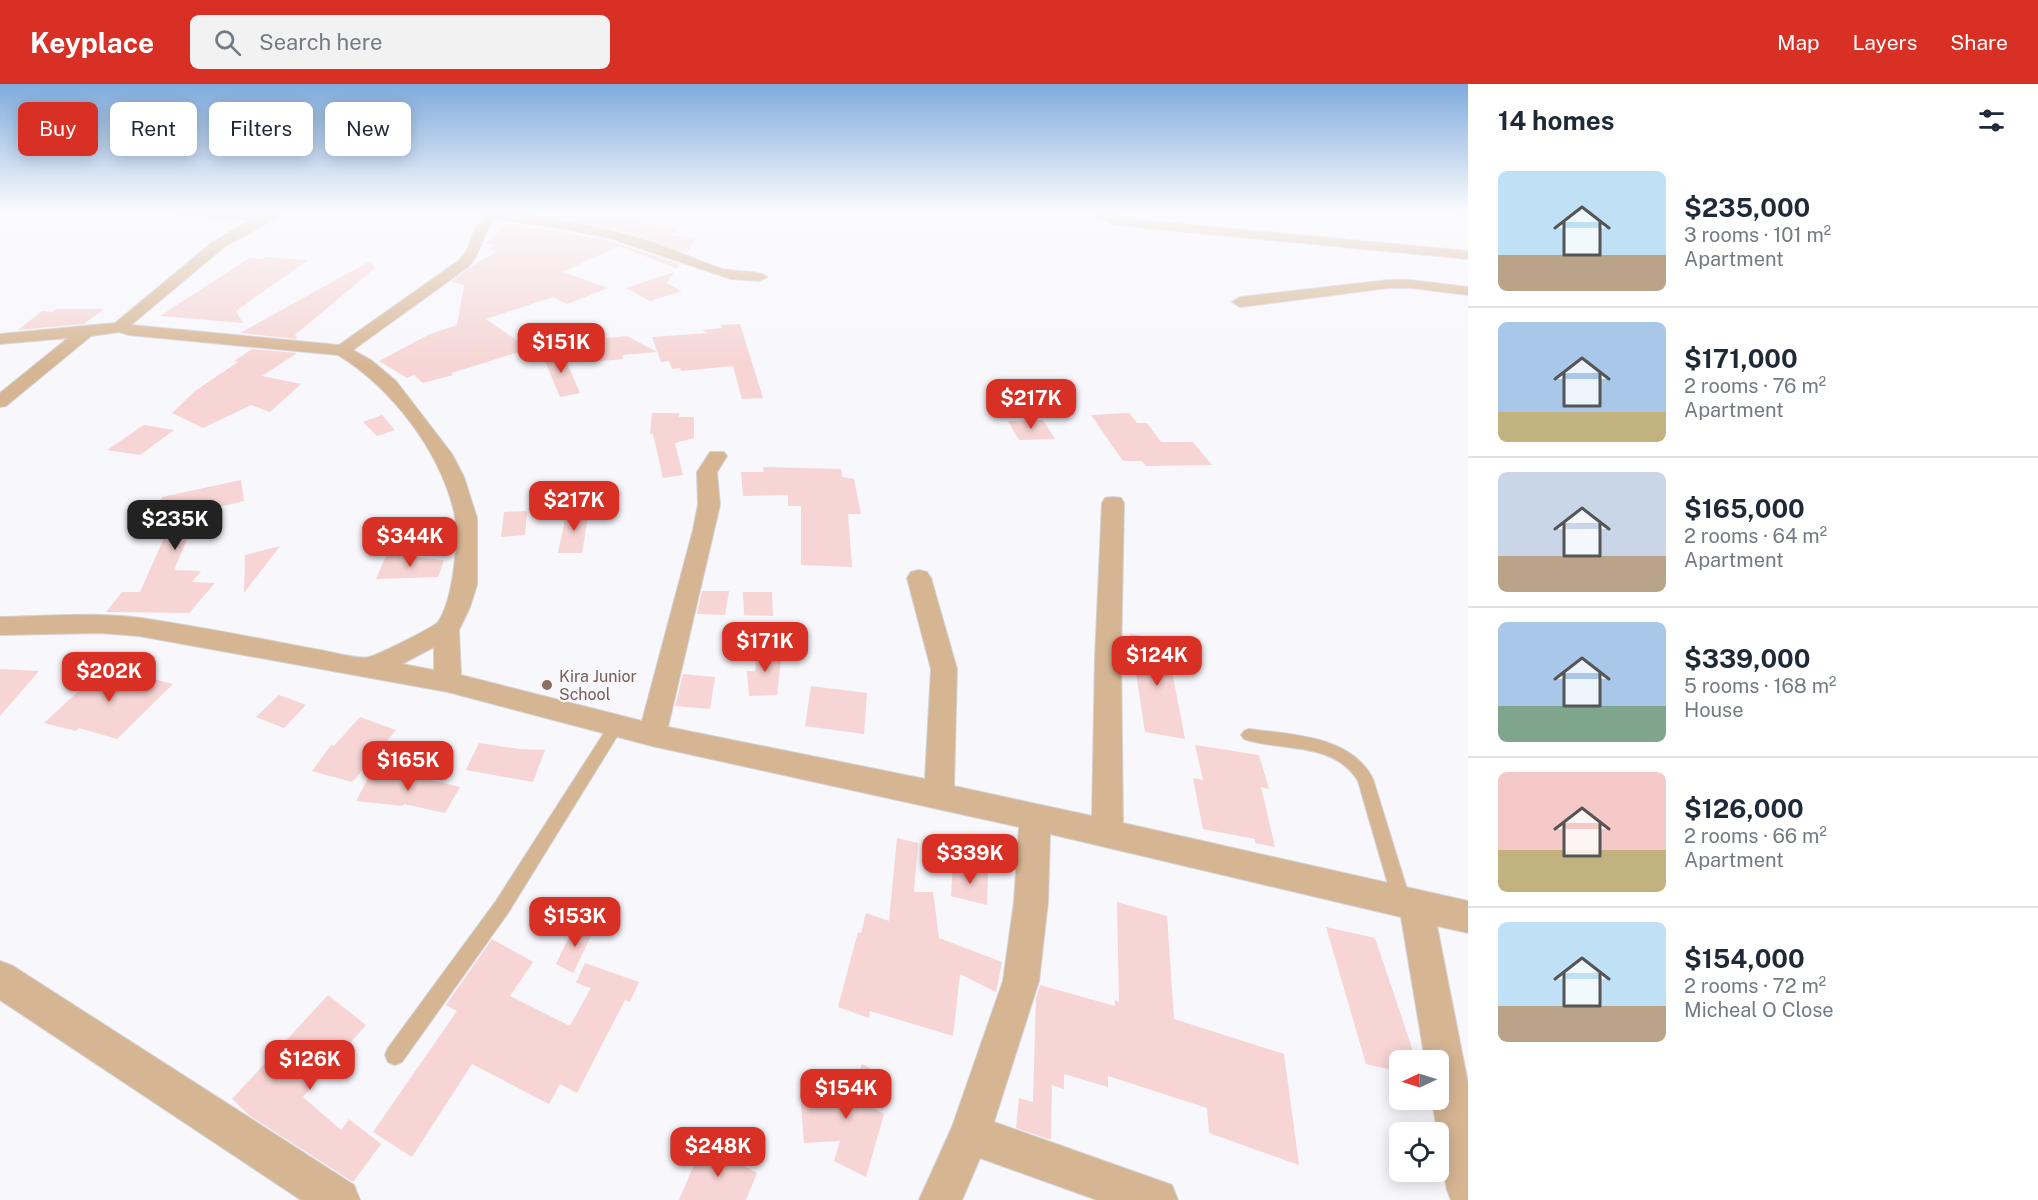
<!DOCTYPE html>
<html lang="en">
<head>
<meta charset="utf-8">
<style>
	body { margin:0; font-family:"Public Sans",sans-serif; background:#f2f2f3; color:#1f2937; height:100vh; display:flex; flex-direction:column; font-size:22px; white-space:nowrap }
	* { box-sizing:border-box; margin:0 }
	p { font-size:20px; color:#747a83 }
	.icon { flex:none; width:33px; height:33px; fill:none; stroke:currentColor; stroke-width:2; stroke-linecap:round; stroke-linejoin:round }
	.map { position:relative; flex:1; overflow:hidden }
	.drawer { display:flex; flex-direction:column; background:#fff; width:570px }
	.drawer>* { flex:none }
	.hud { position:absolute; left:18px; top:18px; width:570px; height:54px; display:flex; gap:12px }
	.needle { width:39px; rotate:266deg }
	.tools { position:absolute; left:1389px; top:966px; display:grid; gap:12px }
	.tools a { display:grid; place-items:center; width:60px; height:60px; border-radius:9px; background:#fff; box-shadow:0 3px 15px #0003; font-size:30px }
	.price { position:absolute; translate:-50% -51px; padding:0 14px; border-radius:12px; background:#d93025; color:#fff; font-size:20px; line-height:39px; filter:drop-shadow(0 2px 3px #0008) }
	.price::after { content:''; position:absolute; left:50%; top:36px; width:18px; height:14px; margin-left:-9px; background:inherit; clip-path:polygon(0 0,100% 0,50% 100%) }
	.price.current { background:#222; color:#fff }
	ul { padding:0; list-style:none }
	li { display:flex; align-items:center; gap:18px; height:150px; padding:0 30px }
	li+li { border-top:2px solid #e0e1e3 }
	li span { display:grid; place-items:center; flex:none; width:168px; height:120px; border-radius:9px; color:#555 }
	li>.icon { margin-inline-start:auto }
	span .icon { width:72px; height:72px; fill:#fffc; stroke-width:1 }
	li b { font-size:26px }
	h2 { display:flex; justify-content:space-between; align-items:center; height:72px; padding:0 30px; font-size:26px }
	.chip { padding:0 21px; border-radius:9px; background:#fff; box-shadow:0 3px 15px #0003; font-size:21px; line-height:54px }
	.chip.current { background:#d93025; color:#fff }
	header { display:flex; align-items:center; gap:36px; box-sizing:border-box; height:84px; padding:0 30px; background:#d93025; color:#fff }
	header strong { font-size:28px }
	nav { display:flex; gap:33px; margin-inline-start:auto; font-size:21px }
	.search { width:420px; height:54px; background:#f2f2f3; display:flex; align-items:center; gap:15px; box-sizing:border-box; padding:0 21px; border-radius:9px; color:#747a83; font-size:22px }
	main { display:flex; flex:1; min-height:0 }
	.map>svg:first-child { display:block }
	.building { fill:#f6d5d4 }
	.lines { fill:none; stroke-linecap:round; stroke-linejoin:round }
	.lane-casing { stroke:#d3d3d9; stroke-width:2 }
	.street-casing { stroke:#d3d3d9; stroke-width:2 }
	.lane { fill:#d6b593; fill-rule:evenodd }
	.street { fill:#d6b593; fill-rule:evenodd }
	.education-dot { fill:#8d6e63; stroke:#f7f7fc; stroke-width:2 }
	.labels { text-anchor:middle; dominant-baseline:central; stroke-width:4.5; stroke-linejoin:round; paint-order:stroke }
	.education-label { font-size:16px; fill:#785e54; stroke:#f7f7fc; text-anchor:start }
</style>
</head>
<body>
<header>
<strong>Keyplace</strong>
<div class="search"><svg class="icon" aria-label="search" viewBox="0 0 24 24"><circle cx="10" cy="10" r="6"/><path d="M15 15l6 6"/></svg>Search here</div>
<nav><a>Map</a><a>Layers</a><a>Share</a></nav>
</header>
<main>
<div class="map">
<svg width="1468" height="1116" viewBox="0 0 1468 1116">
	<rect width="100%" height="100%" fill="#f7f7fc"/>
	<g class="building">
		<polygon points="519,126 623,126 620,132 623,132 621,136 677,144 672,151 696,154 687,169 617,146 518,128"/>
		<polygon points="506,139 608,156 679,180 677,185 619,162 563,188 608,204 567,220 553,213 486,235 529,265 451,289 453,291 423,299 414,291 407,294 379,277 430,250 457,241 464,201 451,198 472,182 498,167 488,166 495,161 484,159 503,145 499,145"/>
		<polygon points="265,173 308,176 236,227 243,239 160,232 249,174 262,175"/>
		<polygon points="370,177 375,184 295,251 297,255 240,249"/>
		<polygon points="674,188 667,199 682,207 650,217 626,204"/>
		<polygon points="56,225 104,225 84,240 18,246 42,227 53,228"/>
		<polygon points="740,240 763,314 742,315 733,282 681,287 680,284 672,285 669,277 661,278 652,253 708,249 702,246 722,244 721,241"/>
		<polygon points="627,252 657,268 622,271 623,275 591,278 587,256"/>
		<polygon points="252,265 297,269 262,292 301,300 270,328 251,321 203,344 172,329 195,307 238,278 234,277"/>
		<polygon points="562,268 580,309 560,313 542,270"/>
		<polygon points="652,329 679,329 679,333 694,333 694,354 675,359 683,391 663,394 653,350 650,350"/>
		<polygon points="1129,329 1137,339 1147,339 1161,358 1193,358 1212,381 1146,382 1142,377 1123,377 1091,331"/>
		<polygon points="382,331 395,346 377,352 363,338"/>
		<polygon points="1043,336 1055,355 1019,356 1008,337"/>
		<polygon points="144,341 174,346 140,371 107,366"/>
		<polygon points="763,383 841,385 842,393 854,395 861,430 848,430 852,483 801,481 801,422 788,422 788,411 743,412 741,388 764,388"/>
		<polygon points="241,396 244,417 199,428 174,486 201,487 192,498 215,499 189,529 106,528 122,508 140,508 173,434 160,437 161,433 133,441 133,423 162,415 162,413"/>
		<polygon points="567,426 589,427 582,469 558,469"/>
		<polygon points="527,427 525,451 501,453 504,428"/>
		<polygon points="280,462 244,509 245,471"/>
		<polygon points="386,472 404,472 444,476 438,493 376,495"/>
		<polygon points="702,507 729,507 725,531 697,530"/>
		<polygon points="743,508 772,508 773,532 744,531"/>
		<polygon points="1130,550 1166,556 1185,655 1145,648"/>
		<polygon points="758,564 782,566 777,611 749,612 747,587 755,587"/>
		<polygon points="105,583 173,600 117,655 79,644 76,647 44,639"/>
		<polygon points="0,585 39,587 0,632"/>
		<polygon points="683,590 715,593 710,625 675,622"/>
		<polygon points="811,602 867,609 864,650 805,642"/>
		<polygon points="279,611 306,621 284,644 256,633"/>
		<polygon points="360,633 396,646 352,698 312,687 331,661 334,662"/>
		<polygon points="479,659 519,665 545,666 533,698 466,686"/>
		<polygon points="1195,661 1259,671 1269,705 1261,703 1275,763 1255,759 1255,755 1203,745 1193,694 1203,696"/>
		<polygon points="372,687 418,693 460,703 445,729 404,720 403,722 356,717"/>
		<polygon points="897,754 918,759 914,808 933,808 939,854 1002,878 996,908 960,890 953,952 870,927 869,934 838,923 858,848 861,849 866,829 889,837"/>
		<polygon points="953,781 988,788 987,821 951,812"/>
		<polygon points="1117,818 1167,832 1174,935 1284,970 1299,1081 1209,1049 1207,1024 1108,992 1108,1003 1064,990 1064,1005 1052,1001 1051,1056 1016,1044 1019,1014 1033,1018 1036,914 1040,901 1115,922 1115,916 1119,918"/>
		<polygon points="575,840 594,846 573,889 556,880"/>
		<polygon points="1326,843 1375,854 1416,976 1400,976 1400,988 1366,980"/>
		<polygon points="492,855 533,878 510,912 570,942 591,904 576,899 585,879 639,898 630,918 625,916 577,1009 560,1000 549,1020 472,980 412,1073 373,1048 457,927 446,921"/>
		<polygon points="328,911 366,941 303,1013 341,1046 349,1035 381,1060 353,1098 250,1032 232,1015"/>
		<polygon points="862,980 884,991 875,1025 884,1030 866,1093 834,1077 840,1057 804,1059 800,1007 853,1006"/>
		<polygon points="703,1060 757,1089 746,1116 679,1116"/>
	</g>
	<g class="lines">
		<g class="lane-casing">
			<g id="lane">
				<polygon points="616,636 621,638 623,642 621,646 508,829 402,978 395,981 388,978 385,971 388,964 496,817 611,638"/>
				<path d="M1249 645C1291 651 1351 651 1373 695L1411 818 1408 824 1402 826 1396 824 1393 818 1358 697C1334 657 1281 668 1244 655L1241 651 1244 647Z"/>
			</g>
		</g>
		<g class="street-casing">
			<g id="street">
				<path d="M176 126H222L262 130 269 126H284L271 137 224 163 131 241 339 261 458 177 466 168 475 145 490 126H503L502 128C553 134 605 143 654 159 678 167 700 178 723 185 734 188 761 186 767 193L760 197 731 195 609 154 553 143 495 135C482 149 482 169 468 183L353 266 371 276 396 297 452 370 464 393 477 434V501L470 523 459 546 461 591 642 637 693 446 698 421 697 388 710 368H724L727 372 717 388 720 421 668 643 925 695 931 585 907 494 911 488 919 486 927 488 931 494 957 585 954 702 1092 732 1095 574 1102 419 1105 414 1113 413 1121 414 1124 419 1121 574 1123 739 1468 817V849L1437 842 1468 999V1116H1451L1447 1106 1432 1016H1438V976H1425L1401 833 1050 750 1048 818 1039 897 994 1038 1172 1101 1178 1116H1097L980 1074 962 1116H919L952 1043 1003 897 1014 818 1019 743 652 662 448 608 139 552 100 549 0 551V533C47 532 95 528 141 534 201 543 261 555 320 566 332 568 360 576 369 573 378 571 434 543 438 538 453 517 459 457 455 432 442 369 392 304 338 271L129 251 119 248 91 252 6 322 0 323V309L68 254 0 260V250L115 239 214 157 251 136 182 130ZM434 563V586L402 580Z"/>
				<polygon points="1088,126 1104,126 1118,134 1468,167 1468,175 1115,141"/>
				<polygon points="1451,126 1468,126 1468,132 1453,129"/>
				<polygon points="1388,196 1411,196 1468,203 1468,211 1411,204 1388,204 1240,223 1232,218 1240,213"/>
				<polygon points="0,877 13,882 354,1101 360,1116 301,1116 0,916"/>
			</g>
		</g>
		<use href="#lane" class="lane"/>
		<use href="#street" class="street"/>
	</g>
	<linearGradient id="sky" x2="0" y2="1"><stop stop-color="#7fabdc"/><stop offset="0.45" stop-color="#fbfbfe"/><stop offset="1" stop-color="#fbfbfe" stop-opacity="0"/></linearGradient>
	<rect width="1468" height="282" fill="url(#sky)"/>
	<circle class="education-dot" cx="547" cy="601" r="6"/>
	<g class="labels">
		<g class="education-label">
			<text x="559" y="592">Kira Junior<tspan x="559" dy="18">School</tspan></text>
		</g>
	</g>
</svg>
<div class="tools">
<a><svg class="needle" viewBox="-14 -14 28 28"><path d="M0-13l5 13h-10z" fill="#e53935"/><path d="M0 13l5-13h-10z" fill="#747a83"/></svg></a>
<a><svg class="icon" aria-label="locate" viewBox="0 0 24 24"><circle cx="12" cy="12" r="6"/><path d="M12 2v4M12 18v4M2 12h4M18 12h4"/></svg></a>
</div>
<b class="price" style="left:561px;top:290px">$151K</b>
<b class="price" style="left:1031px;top:346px">$217K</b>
<b class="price" style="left:574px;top:448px">$217K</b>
<b class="price current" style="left:175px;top:467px">$235K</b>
<b class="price" style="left:410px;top:484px">$344K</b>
<b class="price" style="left:765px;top:589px">$171K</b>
<b class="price" style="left:1157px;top:603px">$124K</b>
<b class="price" style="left:109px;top:619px">$202K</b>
<b class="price" style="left:408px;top:708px">$165K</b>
<b class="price" style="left:970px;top:801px">$339K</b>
<b class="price" style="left:575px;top:864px">$153K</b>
<b class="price" style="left:310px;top:1007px">$126K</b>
<b class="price" style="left:846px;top:1036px">$154K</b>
<b class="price" style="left:718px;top:1094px">$248K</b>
<div class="hud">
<a class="chip current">Buy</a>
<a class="chip">Rent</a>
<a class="chip">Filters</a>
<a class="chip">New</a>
</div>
</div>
<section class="drawer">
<h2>14 homes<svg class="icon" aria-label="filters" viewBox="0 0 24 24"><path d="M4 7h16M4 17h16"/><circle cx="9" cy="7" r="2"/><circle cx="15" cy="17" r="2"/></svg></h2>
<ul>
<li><span style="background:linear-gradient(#bfe0f5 70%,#b9a48a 0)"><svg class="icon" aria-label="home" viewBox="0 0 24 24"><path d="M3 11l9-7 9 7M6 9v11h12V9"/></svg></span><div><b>$235,000</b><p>3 rooms · 101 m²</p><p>Apartment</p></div></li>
<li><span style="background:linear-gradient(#a9c7e8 75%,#c2b280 0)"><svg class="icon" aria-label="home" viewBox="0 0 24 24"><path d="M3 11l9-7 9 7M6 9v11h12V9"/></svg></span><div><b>$171,000</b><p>2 rooms · 76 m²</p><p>Apartment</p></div></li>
<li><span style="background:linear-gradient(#c9d6e8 70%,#b9a48a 0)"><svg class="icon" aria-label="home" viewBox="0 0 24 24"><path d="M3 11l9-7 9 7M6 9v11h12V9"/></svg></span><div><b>$165,000</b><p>2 rooms · 64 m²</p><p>Apartment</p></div></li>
<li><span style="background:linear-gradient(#a9c7e8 70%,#7fa58c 0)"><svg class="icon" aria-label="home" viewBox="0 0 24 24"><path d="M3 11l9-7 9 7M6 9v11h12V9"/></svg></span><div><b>$339,000</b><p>5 rooms · 168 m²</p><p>House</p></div></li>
<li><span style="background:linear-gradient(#f6c9c9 65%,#c2b280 0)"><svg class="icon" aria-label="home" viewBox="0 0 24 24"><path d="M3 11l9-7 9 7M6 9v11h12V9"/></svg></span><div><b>$126,000</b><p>2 rooms · 66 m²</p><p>Apartment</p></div></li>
<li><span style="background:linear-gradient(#bfe0f5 70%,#b9a48a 0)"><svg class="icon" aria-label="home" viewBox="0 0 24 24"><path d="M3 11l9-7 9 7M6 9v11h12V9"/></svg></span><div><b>$154,000</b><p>2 rooms · 72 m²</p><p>Micheal O Close</p></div></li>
</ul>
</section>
</main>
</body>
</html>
